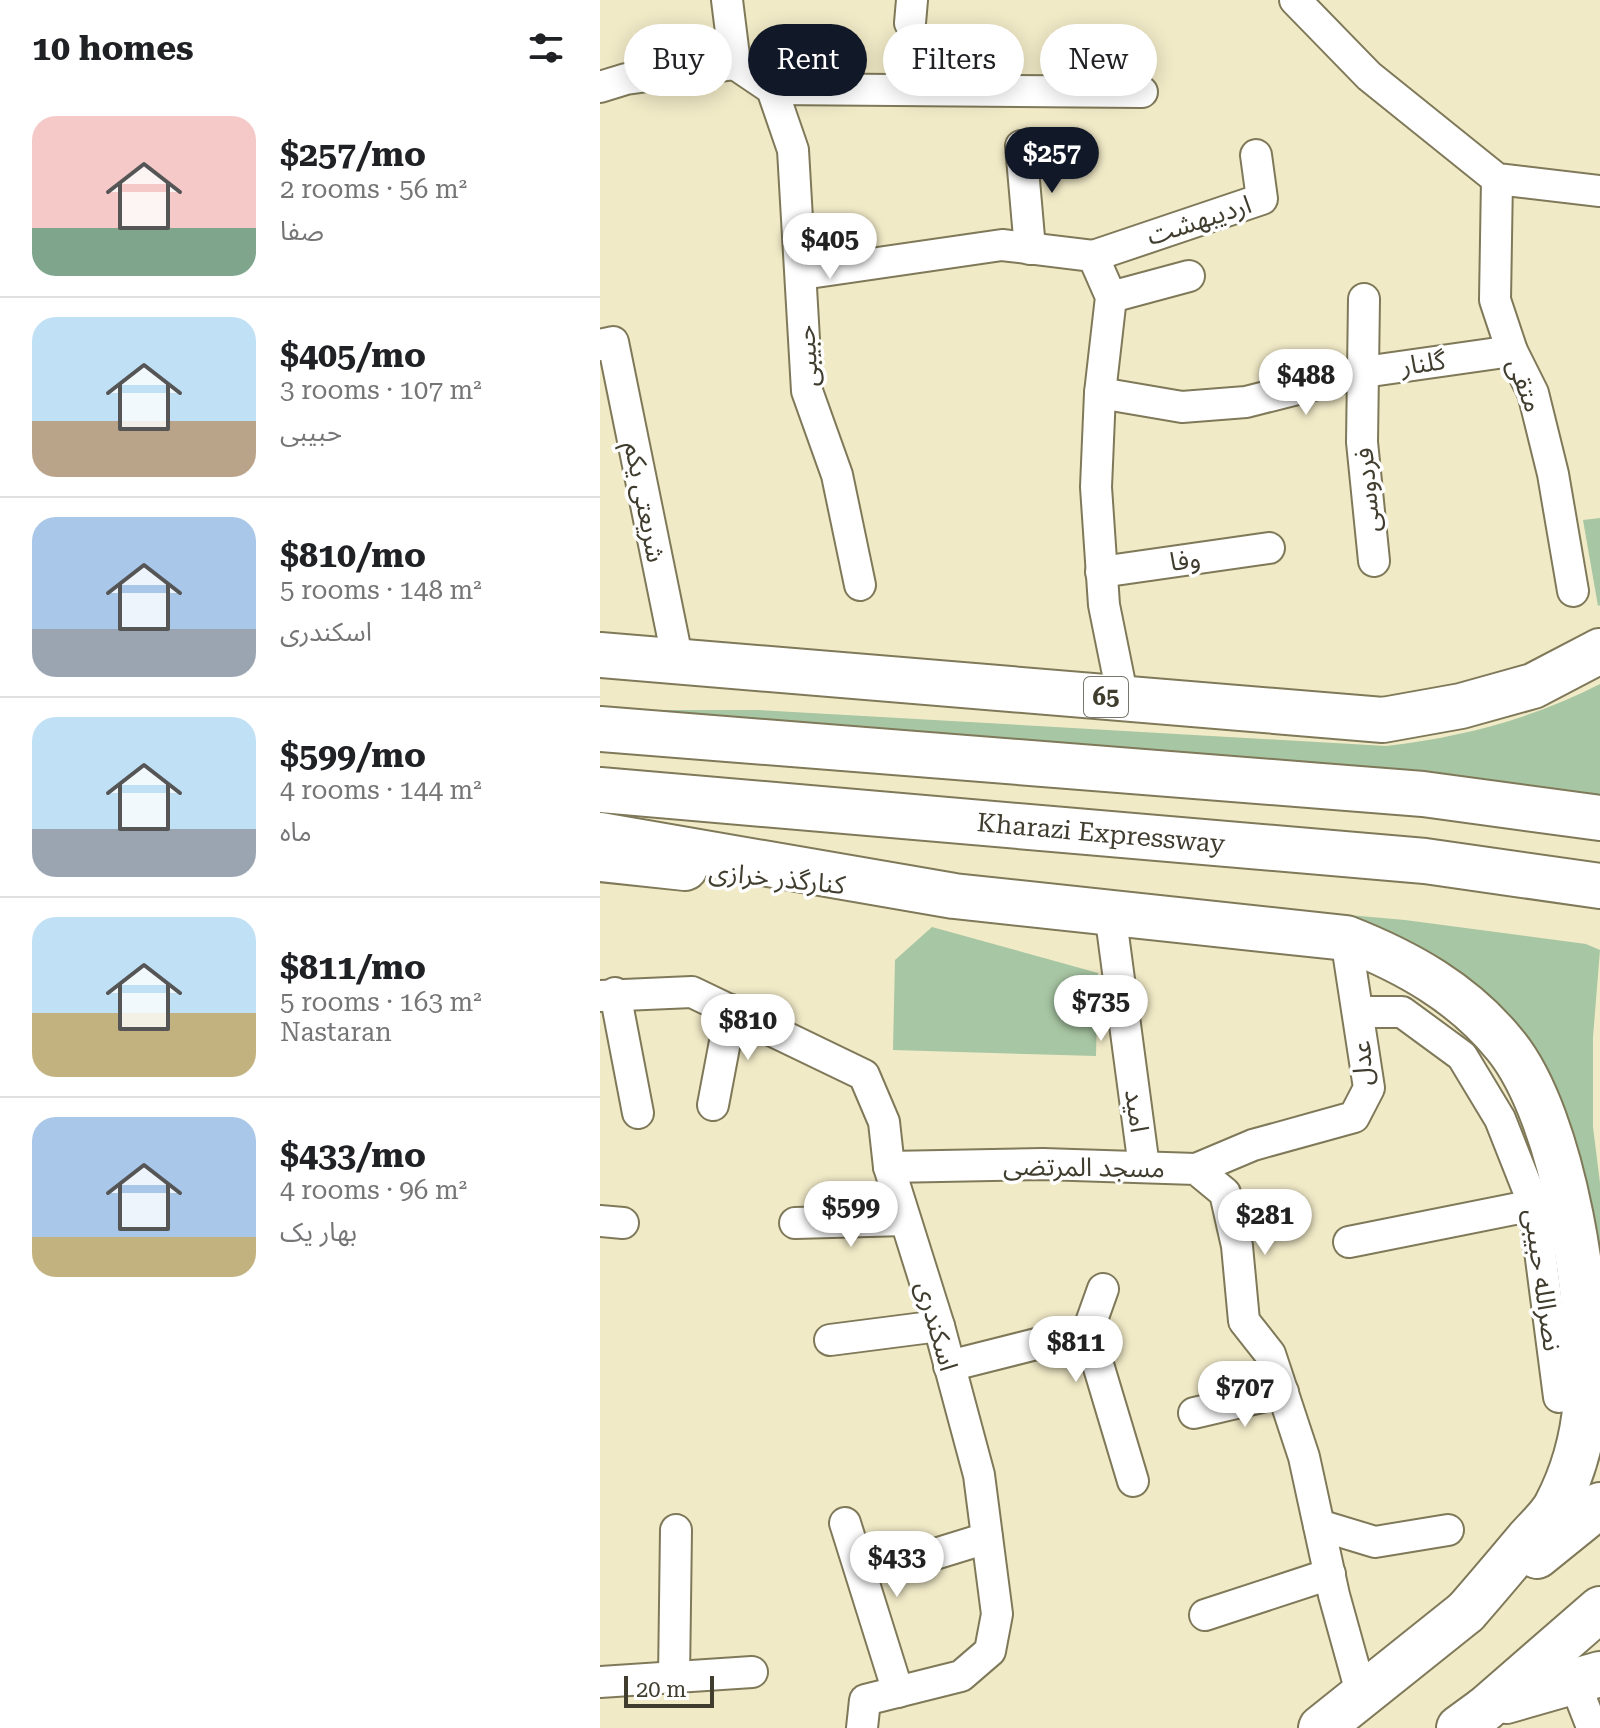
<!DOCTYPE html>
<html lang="en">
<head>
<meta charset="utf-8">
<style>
	body { margin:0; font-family:"Roboto Serif","Noto Sans Arabic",serif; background:#f2f2f2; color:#202124; height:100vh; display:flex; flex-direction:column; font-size:30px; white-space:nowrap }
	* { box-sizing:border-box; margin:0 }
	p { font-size:26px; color:#757577 }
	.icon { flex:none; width:44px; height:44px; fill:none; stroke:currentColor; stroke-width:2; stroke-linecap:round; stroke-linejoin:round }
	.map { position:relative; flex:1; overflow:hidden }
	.details { display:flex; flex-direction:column; background:#fff; width:600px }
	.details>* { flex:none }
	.top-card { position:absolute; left:24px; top:24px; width:760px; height:72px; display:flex; gap:16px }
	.scale { position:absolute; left:24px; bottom:20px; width:90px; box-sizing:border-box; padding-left:8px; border:4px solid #403d2f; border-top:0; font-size:22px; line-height:28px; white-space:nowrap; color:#403d2f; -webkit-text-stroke:6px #fff; paint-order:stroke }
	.price { position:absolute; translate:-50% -68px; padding:0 18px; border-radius:28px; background:#fff; color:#222; font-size:26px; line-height:52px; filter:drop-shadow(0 2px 4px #0008) }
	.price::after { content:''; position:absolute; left:50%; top:48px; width:24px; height:18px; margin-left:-12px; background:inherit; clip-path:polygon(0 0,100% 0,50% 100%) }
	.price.selected { background:#111827; color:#fff }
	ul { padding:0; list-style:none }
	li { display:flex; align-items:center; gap:24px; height:200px; padding:0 32px }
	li+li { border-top:2px solid #e0e0e0 }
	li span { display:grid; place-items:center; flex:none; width:224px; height:160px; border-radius:24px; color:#555 }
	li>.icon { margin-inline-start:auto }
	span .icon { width:96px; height:96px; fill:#fffc; stroke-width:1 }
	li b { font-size:34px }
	h2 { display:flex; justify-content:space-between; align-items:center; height:96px; padding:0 32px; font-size:34px }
	.tag { padding:0 28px; border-radius:36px; background:#fff; box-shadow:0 4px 20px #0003; font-size:28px; line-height:72px }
	.tag.selected { background:#111827; color:#fff }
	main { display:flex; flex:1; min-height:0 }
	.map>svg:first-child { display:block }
	.green { fill:#a7c6a3 }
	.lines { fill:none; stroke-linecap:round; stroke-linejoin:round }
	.minor-casing { stroke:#7f7959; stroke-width:34 }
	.primary-casing { stroke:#7f7959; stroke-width:48 }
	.trunk-casing { stroke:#7f7959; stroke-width:48 }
	.minor { stroke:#fff; stroke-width:30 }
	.primary { stroke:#fff; stroke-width:44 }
	.trunk { stroke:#fff; stroke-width:44 }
	.labels { text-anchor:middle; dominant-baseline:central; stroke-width:7; stroke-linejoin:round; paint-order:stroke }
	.shield { fill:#fff; stroke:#79776d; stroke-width:2 }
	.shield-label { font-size:24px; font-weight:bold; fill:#403d2f }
	.street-label { font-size:26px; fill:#403d2f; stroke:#fff }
</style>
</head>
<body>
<main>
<section class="details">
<h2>10 homes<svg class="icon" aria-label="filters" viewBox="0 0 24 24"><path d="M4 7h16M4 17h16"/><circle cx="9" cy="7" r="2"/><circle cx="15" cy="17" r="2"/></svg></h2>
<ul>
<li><span style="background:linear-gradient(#f6c9c9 70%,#7fa58c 0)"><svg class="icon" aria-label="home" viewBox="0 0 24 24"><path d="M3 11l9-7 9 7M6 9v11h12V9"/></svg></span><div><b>$257/mo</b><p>2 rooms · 56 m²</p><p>صفا</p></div></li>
<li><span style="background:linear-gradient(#bfe0f5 65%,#b9a48a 0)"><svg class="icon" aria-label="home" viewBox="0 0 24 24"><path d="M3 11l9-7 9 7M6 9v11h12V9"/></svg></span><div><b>$405/mo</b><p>3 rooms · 107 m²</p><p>حبیبی</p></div></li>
<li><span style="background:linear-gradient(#a9c7e8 70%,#9aa5b1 0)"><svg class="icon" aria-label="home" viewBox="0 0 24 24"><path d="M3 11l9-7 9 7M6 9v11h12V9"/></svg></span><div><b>$810/mo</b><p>5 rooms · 148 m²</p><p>اسکندری</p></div></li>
<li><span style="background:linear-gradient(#bfe0f5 70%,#9aa5b1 0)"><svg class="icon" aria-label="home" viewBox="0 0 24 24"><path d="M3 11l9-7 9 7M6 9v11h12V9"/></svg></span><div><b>$599/mo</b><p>4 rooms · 144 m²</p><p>ماه</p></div></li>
<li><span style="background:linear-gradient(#bfe0f5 60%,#c2b280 0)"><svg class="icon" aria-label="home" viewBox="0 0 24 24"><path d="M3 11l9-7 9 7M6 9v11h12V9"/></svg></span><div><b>$811/mo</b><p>5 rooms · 163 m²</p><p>Nastaran</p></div></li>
<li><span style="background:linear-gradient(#a9c7e8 75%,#c2b280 0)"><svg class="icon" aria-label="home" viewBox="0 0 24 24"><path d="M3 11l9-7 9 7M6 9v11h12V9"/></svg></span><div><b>$433/mo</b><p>4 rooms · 96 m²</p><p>بهار یک</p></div></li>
</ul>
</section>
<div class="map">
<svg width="1000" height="1728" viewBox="0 0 1000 1728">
	<rect width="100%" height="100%" fill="#f1eac7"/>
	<g class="green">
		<polygon points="1000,518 1000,605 998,606 983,520"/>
		<path d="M1000 684V802L0 710H159L786 746C862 737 932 719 1000 684Z"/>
		<polygon points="559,898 805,920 986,944 1000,950 993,1037 993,1127 1000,1183 1000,1305 888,1004"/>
		<polygon points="332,927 498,973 496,1056 293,1050 295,960"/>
	</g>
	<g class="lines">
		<g class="minor-casing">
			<g id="minor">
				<polyline points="127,0 135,64 172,89 193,150 207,391 237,475 260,585"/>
				<polyline points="695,0 769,76 897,179 1000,191"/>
				<polyline points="310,23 312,0"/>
				<polyline points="0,87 26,79 135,64"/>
				<polyline points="172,89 542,92"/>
				<polyline points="421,146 430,249"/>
				<polyline points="897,179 895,300 912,351 933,393 953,474 973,591"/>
				<polyline points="493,256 662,199 656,155"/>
				<polyline points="202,274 402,245 493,256 511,297 500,393 496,487 504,605 523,699"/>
				<polyline points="511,297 589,276"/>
				<polyline points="764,299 762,442 774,561"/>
				<polyline points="0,345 13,342 78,662"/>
				<polyline points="500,393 582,407 646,402 764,372 912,351"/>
				<polyline points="501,572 669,548"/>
				<polyline points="510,912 544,1167"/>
				<polyline points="15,993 38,1113"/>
				<polyline points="0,996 92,992 264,1075 284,1122 289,1167 339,1326 379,1475 397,1614 390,1651 361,1676 265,1700 262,1728"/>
				<polyline points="759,1012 802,1012 862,1056 900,1119 934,1205 959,1397"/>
				<polyline points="113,1105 131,1010"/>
				<polyline points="289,1167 443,1164 596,1169 625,1193 637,1246 644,1321 670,1354 704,1457 734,1595 762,1696"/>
				<polyline points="596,1169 653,1145 754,1117 769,1088 746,938"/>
				<polyline points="0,1221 23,1223"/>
				<polyline points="195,1223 305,1220"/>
				<polyline points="749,1242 934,1205"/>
				<polyline points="503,1289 488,1331 533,1481"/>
				<polyline points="230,1340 339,1326"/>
				<polyline points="349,1366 488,1331"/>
				<polyline points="594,1413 683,1392"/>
				<polyline points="245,1523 298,1692"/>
				<polyline points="719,1525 775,1542 848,1530"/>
				<polyline points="322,1558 387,1538"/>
				<polyline points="605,1615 730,1574"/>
				<polyline points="74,1678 76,1530"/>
				<polyline points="974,1681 992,1727 1000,1728"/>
				<polyline points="0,1682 152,1672"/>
			</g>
		</g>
		<g class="primary-casing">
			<g id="primary">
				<polyline points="0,859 85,868"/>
				<polyline points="721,1728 866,1612"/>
				<polyline points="859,1728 885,1709"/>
			</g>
		</g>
		<g class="trunk-casing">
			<g id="trunk">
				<polyline points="0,655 783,720 861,706 933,686 1000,651"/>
				<polyline points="0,729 823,794 1000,818"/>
				<polyline points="0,790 825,861 1000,886"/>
				<path d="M0 835 354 896 746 938C807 962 863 993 905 1045 965 1118 993 1308 986 1401 983 1436 973 1474 956 1506 950 1517 938 1528 929 1538 908 1563 887 1588 866 1612"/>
				<polyline points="937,1556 1000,1505"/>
				<polyline points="906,1701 1000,1674"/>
				<polyline points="885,1709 1000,1609"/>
			</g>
		</g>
		<use href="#minor" class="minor"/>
		<use href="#primary" class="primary"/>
		<use href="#trunk" class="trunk"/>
	</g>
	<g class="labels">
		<rect class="shield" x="484" y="677" width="44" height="40" rx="6"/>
		<g class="shield-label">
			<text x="506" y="697">65</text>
		</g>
		<g class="street-label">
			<text transform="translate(599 220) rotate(-18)">اردیبهشت</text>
			<text transform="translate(207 356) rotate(-94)">حبیبی</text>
			<text transform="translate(823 363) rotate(-8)">گلنار</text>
			<text transform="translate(925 385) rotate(69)">متقی</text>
			<text transform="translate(767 490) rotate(-95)">فردوسی</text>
			<text transform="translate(45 502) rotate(79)">شریعتی یکم</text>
			<text transform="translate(585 560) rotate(-8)">وفا</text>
			<text transform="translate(501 833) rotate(5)">Kharazi Expressway</text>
			<text transform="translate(177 878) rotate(6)">کنارگذر خرازی</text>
			<text transform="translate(762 1063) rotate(-92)">عدل</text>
			<text transform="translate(537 1111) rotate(82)">امید</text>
			<text transform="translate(484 1167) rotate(1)">مسجد المرتضی</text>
			<text transform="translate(943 1280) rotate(82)">نصرالله حبیبی</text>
			<text transform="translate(337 1326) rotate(74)">اسکندری</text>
		</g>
	</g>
</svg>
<div class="scale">20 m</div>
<b class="price selected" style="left:452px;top:195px">$257</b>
<b class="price" style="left:230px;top:281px">$405</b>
<b class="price" style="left:706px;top:417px">$488</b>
<b class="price" style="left:501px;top:1043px">$735</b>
<b class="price" style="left:148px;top:1062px">$810</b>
<b class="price" style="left:251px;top:1249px">$599</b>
<b class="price" style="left:665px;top:1257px">$281</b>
<b class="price" style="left:476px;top:1384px">$811</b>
<b class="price" style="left:645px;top:1429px">$707</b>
<b class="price" style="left:297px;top:1599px">$433</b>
<div class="top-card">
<a class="tag">Buy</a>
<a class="tag selected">Rent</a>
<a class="tag">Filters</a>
<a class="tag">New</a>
</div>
</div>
</main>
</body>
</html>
